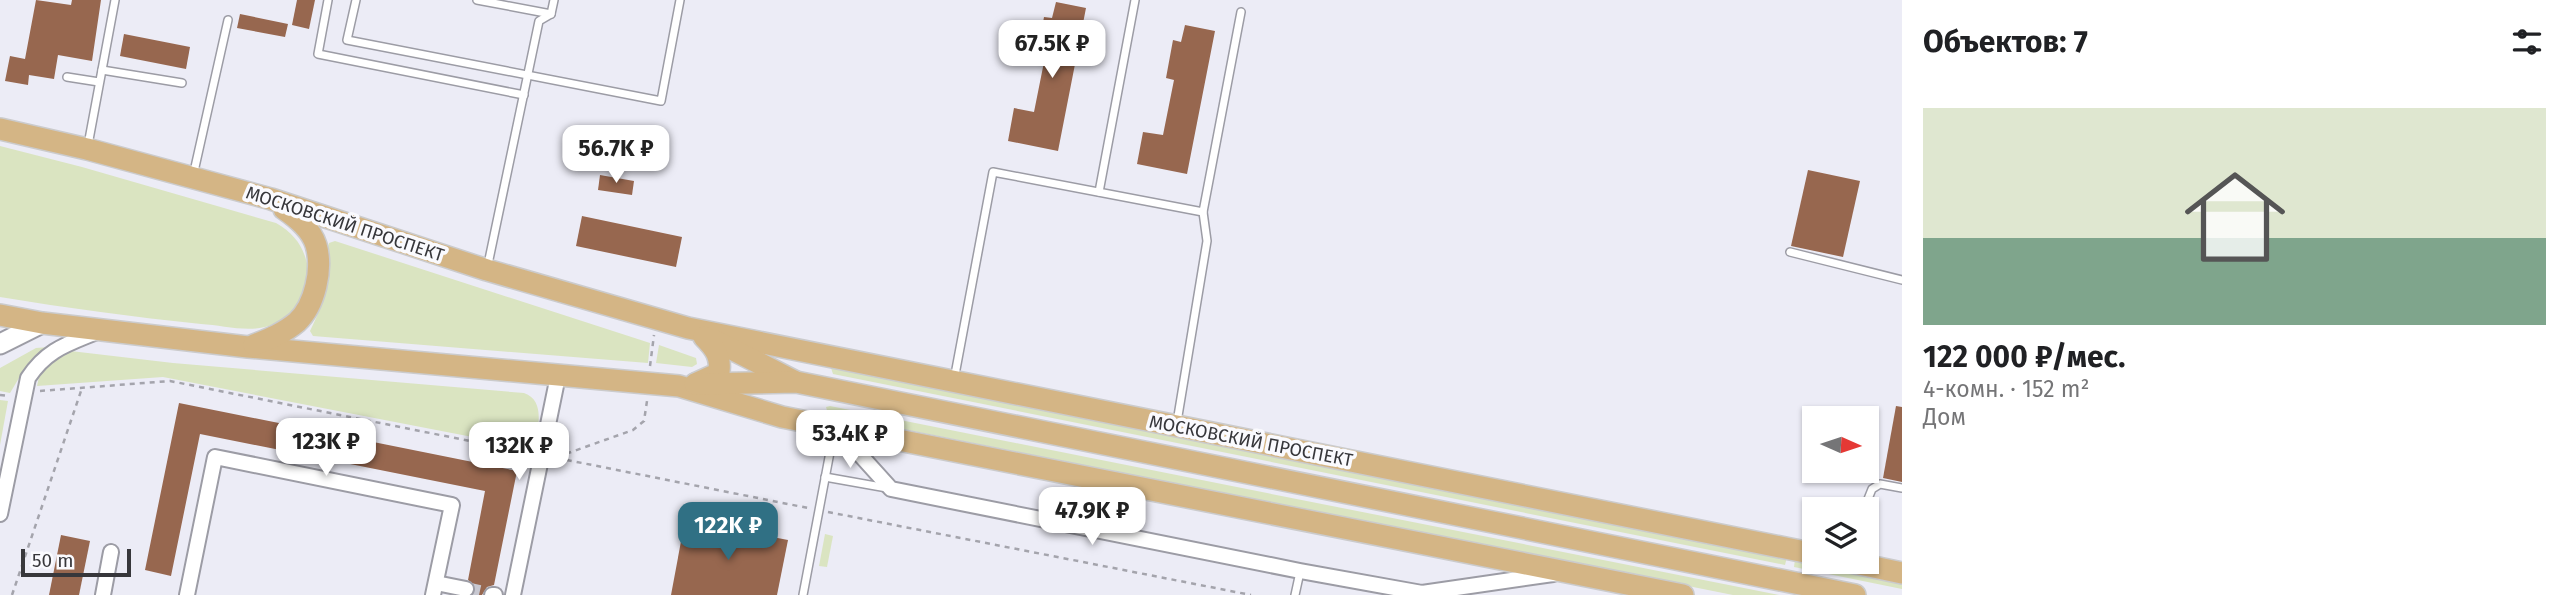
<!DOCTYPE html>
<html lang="ru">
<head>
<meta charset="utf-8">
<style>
	body { margin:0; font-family:"Fira Sans",sans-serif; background:#f6f6f6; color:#202124; height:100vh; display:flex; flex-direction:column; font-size:26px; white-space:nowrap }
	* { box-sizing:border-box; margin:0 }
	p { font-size:23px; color:#757577 }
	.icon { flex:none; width:38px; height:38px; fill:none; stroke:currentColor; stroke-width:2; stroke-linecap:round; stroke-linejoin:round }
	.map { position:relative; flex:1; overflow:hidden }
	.sheet { display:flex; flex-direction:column; background:#fff; width:665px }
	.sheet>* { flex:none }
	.needle { width:46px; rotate:93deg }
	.buttons { position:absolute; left:1802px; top:406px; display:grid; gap:14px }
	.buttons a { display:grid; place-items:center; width:77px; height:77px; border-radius:0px; background:#fff; box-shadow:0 2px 5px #0004; font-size:35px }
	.scale { position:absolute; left:21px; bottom:18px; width:110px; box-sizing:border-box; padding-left:7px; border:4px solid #37373b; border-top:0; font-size:19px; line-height:24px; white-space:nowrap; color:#37373b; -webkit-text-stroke:5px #fafafe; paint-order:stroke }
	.price { position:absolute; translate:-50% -60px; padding:0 16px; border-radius:14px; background:#fff; color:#222; font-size:23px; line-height:46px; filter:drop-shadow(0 2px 4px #0008) }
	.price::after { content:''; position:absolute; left:50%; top:42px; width:21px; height:16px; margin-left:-10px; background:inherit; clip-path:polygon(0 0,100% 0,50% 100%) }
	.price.active { background:#307084; color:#fff }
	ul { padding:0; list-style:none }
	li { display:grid; align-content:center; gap:14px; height:371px; padding:0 21px }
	li span { display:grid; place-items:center; height:217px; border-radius:0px; color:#555 }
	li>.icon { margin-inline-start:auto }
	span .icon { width:126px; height:126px; fill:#fffc; stroke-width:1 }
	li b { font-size:30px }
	h2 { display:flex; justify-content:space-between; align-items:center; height:84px; padding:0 21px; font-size:30px }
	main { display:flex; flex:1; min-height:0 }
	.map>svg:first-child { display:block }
	.green { fill:#dae4c1 }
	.building { fill:#97674f }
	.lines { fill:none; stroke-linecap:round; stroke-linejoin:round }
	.minor-tunnel { stroke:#c8c8d1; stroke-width:14; stroke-dasharray:14 7; stroke-linecap:butt }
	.service-casing { stroke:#9c9ca5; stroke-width:10 }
	.minor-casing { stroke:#9c9ca5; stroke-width:18 }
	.secondary-casing { stroke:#9c9ca5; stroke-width:23 }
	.primary-casing { stroke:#cbcbcc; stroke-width:24 }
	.path { stroke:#a4a4ac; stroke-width:2.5; stroke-dasharray:5 5; stroke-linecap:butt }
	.service { stroke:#fff; stroke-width:7 }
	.minor { stroke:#fff; stroke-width:14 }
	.secondary { stroke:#fff; stroke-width:19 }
	.primary { stroke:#d4b585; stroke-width:21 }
	.labels { text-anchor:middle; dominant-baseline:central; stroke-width:7; stroke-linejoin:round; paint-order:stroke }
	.street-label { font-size:18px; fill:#37373b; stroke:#fafafe }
</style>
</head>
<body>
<main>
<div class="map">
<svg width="1902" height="595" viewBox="0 0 1902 595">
	<rect width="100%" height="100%" fill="#ececf6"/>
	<g class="green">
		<path d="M0 146 82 167 276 223C295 234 304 247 308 268 313 295 290 321 265 327 245 332 221 325 201 324 134 317 67 308 0 297Z"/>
		<path d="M335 241 650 343 648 363 313 336 310 331C324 302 334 279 328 246L329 243Z"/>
		<polygon points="659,345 696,358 697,364 692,367 656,363"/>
		<polygon points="49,347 25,368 10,393 0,391 0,368 36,348"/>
		<path d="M62 350 173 363 524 393C547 401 537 431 534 449L163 377 37 386 40 372Z"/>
		<polygon points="835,367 1787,557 1785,565 833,374 831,368"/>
		<polygon points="0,400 8,401 0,445"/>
		<polygon points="830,406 1779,595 1733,595 828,414 826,407"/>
		<polygon points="825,534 833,536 827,567 819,566"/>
		<polygon points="1795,559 1902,580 1902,589 1794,567"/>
	</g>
	<g class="building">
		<polygon points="36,0 71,5 72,0 101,0 92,61 58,55 54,79 29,75 28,85 5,81 10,56 25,59"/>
		<polygon points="297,0 315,0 309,29 292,25"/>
		<polygon points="1056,2 1086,8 1058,151 1008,141 1014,108 1034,112 1045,57 1037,55 1044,17 1052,18"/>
		<polygon points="240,14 288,24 285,37 237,28"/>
		<polygon points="1185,25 1215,31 1187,174 1137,164 1143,132 1163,135 1174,80 1166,78 1173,40 1181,42"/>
		<polygon points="124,34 190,47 186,69 120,56"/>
		<polygon points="1808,170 1860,181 1843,257 1791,246"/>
		<polygon points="600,175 634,181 632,195 598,190"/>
		<polygon points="582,216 682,237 676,267 576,246"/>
		<polygon points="179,403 517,471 494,585 487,587 482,595 473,595 475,585 468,580 485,491 200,434 171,576 145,570"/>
		<polygon points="1896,406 1902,407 1902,482 1883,478"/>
		<polygon points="685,520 788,540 777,595 671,595"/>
		<polygon points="61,535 90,541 79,595 49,595"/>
	</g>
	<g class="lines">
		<polyline class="minor-tunnel" points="466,589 492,595"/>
		<g class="service-casing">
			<g id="service">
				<polyline points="328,0 318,54 524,95"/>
				<polyline points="356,0 347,40 661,101 680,0"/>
				<polyline points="477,0 551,14"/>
				<polyline points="102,70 182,83"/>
				<polyline points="67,77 99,82"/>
				<polyline points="88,145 115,0"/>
				<polyline points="193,176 228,20"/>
				<polyline points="1099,192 1135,0"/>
				<polyline points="1790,252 1902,280"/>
				<polyline points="487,269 539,21 551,14 554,0"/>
				<polyline points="954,380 993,172 1203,212 1241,12"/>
				<polyline points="1177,422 1207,241 1203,212"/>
				<polyline points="825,477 887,488"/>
				<polyline points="1864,509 1872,489 1880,484 1902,488"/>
				<polyline points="803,595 834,431"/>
				<polyline points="1295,595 1300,572"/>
			</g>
		</g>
		<g class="minor-casing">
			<g id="minor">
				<polyline points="835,427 891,489 1300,571 1422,593 1553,574"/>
				<path d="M0 514 28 378C47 349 68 344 99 331"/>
				<polyline points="436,583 466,589"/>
				<polyline points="103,595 111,552"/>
				<polyline points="187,595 215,457 452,505 433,595"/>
				<polyline points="492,595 495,595"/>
				<polyline points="513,595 558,376"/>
			</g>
		</g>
		<g class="secondary-casing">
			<polyline id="secondary" points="0,344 42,323"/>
		</g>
		<g class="primary-casing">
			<g id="primary">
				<polyline points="0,129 87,149 271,199 487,270 688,328 1815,554"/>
				<polyline points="0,315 42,323 248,347 679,386 782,417 1683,595"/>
				<polyline points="714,340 794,381"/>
				<path d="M254 345C269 339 284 333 297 322 315 305 323 269 316 245 311 229 297 218 284 209"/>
				<path d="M697 383 719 373C721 357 716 349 704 337"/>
				<polyline points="695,384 796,382 1855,595"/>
				<polyline points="1850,562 1902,573"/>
			</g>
		</g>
		<g class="path">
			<polyline points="650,366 654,335"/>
			<polyline points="40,391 170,381 530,453"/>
			<polyline points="0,395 9,396"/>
			<polyline points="557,457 633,430 644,421 647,401"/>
			<polyline points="557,458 808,508"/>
			<polyline points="828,512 1251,595"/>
			<polyline points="12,595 82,388"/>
		</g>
		<use href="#service" class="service"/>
		<use href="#minor" class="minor"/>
		<use href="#secondary" class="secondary"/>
		<use href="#primary" class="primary"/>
	</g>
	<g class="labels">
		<g class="street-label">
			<text transform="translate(345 224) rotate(18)">МОСКОВСКИЙ ПРОСПЕКТ</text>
			<text transform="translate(1251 441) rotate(11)">МОСКОВСКИЙ ПРОСПЕКТ</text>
		</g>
	</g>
</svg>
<div class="buttons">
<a><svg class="needle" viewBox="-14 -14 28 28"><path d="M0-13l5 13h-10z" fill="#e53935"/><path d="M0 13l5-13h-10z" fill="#757577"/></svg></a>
<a><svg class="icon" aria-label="layers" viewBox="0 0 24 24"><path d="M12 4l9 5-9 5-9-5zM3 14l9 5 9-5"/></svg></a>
</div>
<div class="scale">50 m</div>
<b class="price" style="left:1052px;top:80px">67.5K ₽</b>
<b class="price" style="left:616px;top:185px">56.7K ₽</b>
<b class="price" style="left:850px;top:470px">53.4K ₽</b>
<b class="price" style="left:326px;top:478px">123K ₽</b>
<b class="price" style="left:519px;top:482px">132K ₽</b>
<b class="price" style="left:1092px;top:547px">47.9K ₽</b>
<b class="price active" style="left:728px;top:562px">122K ₽</b>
</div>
<section class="sheet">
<h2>Объектов: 7<svg class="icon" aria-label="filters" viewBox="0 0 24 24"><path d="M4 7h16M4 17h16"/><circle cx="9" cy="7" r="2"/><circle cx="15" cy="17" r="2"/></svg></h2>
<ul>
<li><span style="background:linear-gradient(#dfe7d0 60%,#7fa58c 0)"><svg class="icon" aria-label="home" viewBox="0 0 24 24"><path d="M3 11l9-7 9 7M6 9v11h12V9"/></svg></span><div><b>122 000 ₽/мес.</b><p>4-комн. · 152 m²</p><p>Дом</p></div></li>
</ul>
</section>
</main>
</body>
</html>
